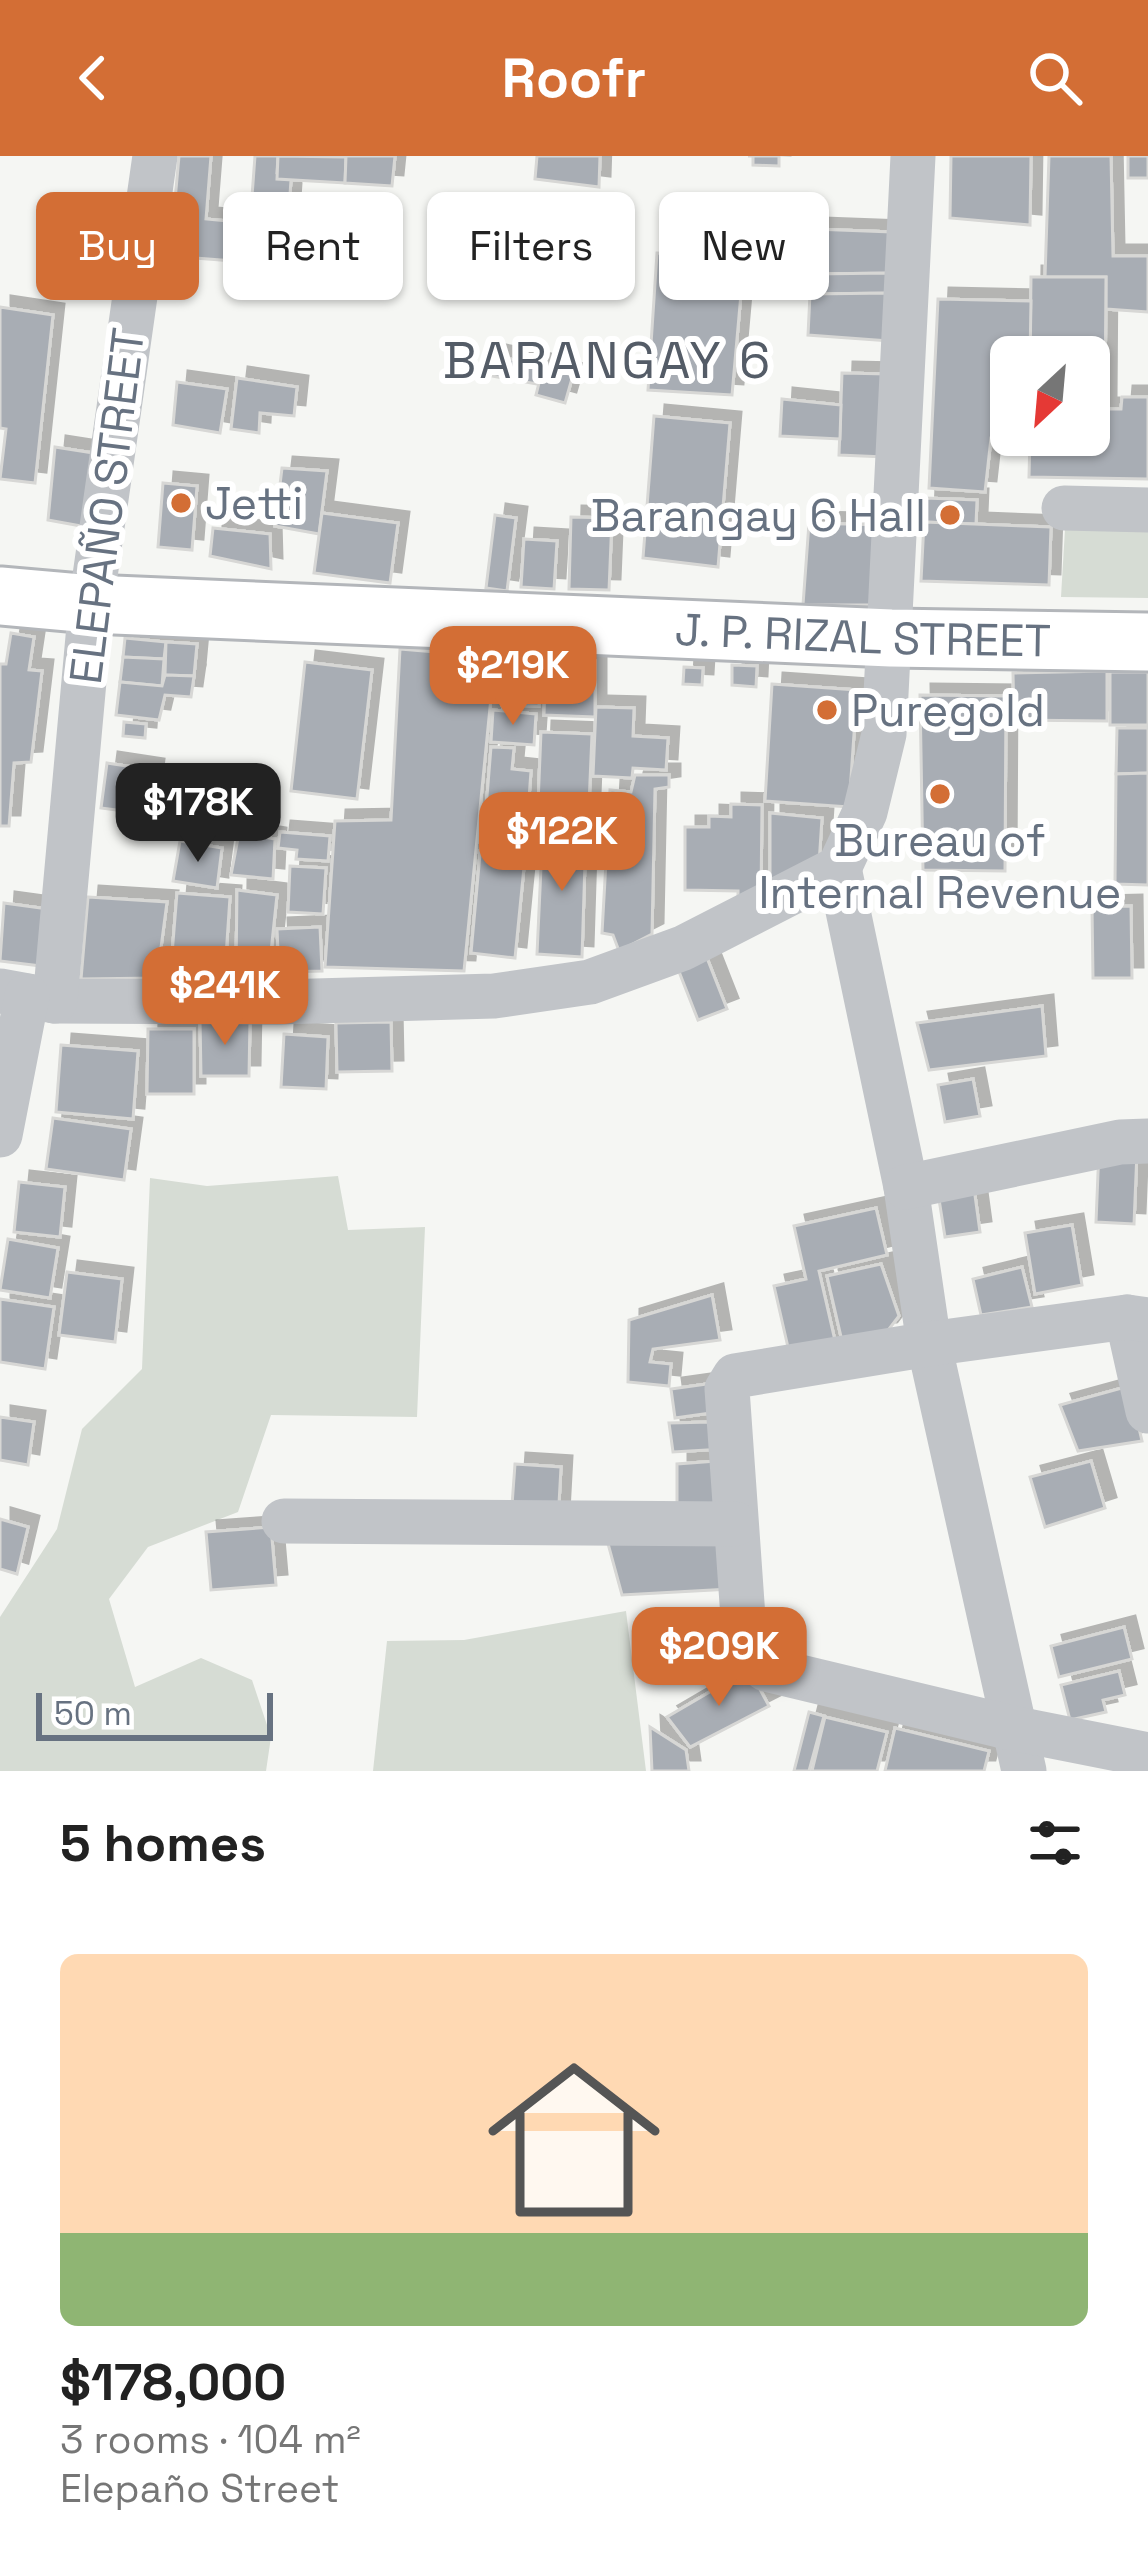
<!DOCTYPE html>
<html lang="en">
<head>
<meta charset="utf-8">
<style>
	body { margin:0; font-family:"Space Grotesk",sans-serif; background:#f6f6f6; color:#222; height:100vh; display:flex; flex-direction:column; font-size:45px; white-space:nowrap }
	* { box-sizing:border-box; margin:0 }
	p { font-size:39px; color:#767676 }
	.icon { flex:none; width:66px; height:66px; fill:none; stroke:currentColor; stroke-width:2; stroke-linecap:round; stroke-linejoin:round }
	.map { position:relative; height:1615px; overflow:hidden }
	.panel { display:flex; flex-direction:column; background:#fff; flex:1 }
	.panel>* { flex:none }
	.guide { position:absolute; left:36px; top:36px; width:1077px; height:108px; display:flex; gap:24px }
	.needle { width:78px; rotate:206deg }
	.tools { position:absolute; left:990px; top:180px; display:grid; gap:24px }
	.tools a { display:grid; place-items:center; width:120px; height:120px; border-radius:18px; background:#fff; box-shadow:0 3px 9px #0004; font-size:60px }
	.scale { position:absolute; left:36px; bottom:30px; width:237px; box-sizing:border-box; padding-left:12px; border:6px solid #677281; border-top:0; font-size:33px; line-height:42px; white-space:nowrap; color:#677281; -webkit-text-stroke:9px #fff; paint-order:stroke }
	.price { position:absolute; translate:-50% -102px; padding:0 27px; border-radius:24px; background:#d36e35; color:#fff; font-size:39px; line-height:78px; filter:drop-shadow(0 3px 6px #0008) }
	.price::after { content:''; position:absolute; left:50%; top:72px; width:36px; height:27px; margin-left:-18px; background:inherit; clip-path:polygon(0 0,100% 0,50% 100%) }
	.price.current { background:#222; color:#fff }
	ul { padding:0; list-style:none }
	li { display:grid; align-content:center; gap:24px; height:636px; padding:0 60px }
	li+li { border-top:3px solid #e0e0e0 }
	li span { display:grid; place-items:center; height:372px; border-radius:18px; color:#555 }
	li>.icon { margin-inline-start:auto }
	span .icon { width:216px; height:216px; fill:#fffc; stroke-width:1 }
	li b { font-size:51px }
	h2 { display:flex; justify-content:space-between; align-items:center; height:144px; padding:0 60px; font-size:51px }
	.pill { padding:0 42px; border-radius:18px; background:#fff; box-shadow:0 3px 9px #0004; font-size:42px; line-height:108px }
	.pill.current { background:#d36e35; color:#fff }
	header { display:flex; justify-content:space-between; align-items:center; height:156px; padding:0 60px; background:#d36e35; color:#fff; font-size:54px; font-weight:700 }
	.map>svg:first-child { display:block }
	.green { fill:#d6dcd4 }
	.building { fill:#a8adb4; stroke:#d7d7d5; stroke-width:3; filter:url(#shadow) }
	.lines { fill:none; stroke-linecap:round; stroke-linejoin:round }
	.major-casing { stroke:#b3b6ba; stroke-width:63 }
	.minor { stroke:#c1c4c8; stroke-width:45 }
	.major { stroke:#fff; stroke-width:57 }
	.poi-dot { fill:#d36e35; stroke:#fff; stroke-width:4.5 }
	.labels { text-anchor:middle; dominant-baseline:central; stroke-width:12; stroke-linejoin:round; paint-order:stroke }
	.poi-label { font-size:45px; fill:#677281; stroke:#fff; text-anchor:start }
	.street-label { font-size:45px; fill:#677281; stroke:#fff }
	.quarter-label { font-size:51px; letter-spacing:3px; fill:#545c67; stroke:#fff }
</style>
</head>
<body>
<header><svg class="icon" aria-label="back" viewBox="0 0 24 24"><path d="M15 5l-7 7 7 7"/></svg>Roofr<svg class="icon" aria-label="search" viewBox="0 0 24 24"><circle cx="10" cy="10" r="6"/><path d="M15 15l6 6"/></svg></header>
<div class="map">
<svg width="1148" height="1615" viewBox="0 0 1148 1615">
	<defs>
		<filter id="shadow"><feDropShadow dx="11" dy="-11" stdDeviation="0" flood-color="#0004"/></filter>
	</defs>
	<rect width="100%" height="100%" fill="#f5f6f3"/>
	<g class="green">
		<polygon points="1148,366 1148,442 1061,441 1065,373"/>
		<polygon points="338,1020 348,1074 425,1071 417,1261 271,1259 238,1356 148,1391 109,1443 135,1531 201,1502 252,1524 271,1581 266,1615 0,1615 0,1461 57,1373 82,1273 142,1213 150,1022 207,1030"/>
		<polygon points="626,1455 646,1615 373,1615 387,1485 464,1484"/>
	</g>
	<g class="building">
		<polygon points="179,0 211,0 206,63 250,67 255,0 278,0 277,17 291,24 285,109 170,100"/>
		<polygon points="278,0 346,1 345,27 277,23"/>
		<polygon points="395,0 392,30 345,27 346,0"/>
		<polygon points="537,0 600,0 599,31 535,23"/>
		<polygon points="748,0 779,0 779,10 753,9 753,0"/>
		<polygon points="951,0 1031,0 1030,69 950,62"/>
		<polygon points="1049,0 1111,0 1113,100 1148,100 1148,156 1106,153 1106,121 1045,121"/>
		<rect x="1128" y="0" width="20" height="22"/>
		<polygon points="813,73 892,76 891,117 812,118"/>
		<polygon points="657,97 744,104 732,239 648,234"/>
		<polygon points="87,108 131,113 129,137 84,132"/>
		<polygon points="891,117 890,137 810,138 812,118"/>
		<polygon points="1031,121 1106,121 1105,253 1121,253 1122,241 1148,241 1148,323 1029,321 1030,279 1089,279 1089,201 1030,201"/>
		<polygon points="890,137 889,185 808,179 810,138"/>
		<polygon points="938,143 1031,145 1030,201 1011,201 1011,279 1030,282 991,282 985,336 929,332"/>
		<polygon points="0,151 53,159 35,327 0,323 6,273 0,272"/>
		<polygon points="495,200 540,209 537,228 492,220"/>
		<polygon points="543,211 573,219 565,247 536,239"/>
		<polygon points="842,217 888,218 885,301 839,299"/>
		<polygon points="237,222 297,231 294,260 260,257 259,277 231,273"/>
		<polygon points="177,226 227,233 220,277 173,269"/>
		<polygon points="782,243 841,249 840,283 780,280"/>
		<polygon points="654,260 730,267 718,411 643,402"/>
		<polygon points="55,291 106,299 81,370 48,364"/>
		<polygon points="282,312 327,315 319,378 275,370"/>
		<polygon points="163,327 197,330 192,394 158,391"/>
		<polygon points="925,342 977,344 976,368 924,366"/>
		<polygon points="322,357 398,367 390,427 314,417"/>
		<polygon points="495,359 516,362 507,435 486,432"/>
		<polygon points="571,361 612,362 609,434 569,433"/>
		<polygon points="924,366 1051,371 1049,429 921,425"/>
		<polygon points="809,367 883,369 880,449 803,449"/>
		<polygon points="213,372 270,378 271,413 210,400"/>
		<polygon points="524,383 557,385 554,433 521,431"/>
		<polygon points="11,477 34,481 29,514 42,515 31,606 14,607 9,670 0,670 0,508 6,508"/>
		<polygon points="125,482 166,486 164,503 123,501"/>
		<polygon points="166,486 197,488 194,520 165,519"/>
		<polygon points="400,493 495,501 464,815 325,811 335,665 391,664"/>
		<polygon points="504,498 541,501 539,550 502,549"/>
		<polygon points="123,501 164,503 162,530 120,526"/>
		<polygon points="546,502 595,505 595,561 544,559"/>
		<polygon points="305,506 372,514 357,643 291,635"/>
		<polygon points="732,509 757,510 756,531 732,529"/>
		<polygon points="684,511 703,512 702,529 683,528"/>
		<polygon points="1107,515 1107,565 1014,564 1013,517"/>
		<rect x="1110" y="516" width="38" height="53"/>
		<polygon points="165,519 194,520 191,541 165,539 159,564 116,559 120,526 162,530"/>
		<polygon points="772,528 857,534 849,651 765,645"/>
		<polygon points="920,539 1006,540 1005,715 923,714"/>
		<polygon points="596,551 634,552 633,580 668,582 666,614 633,612 632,622 593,620"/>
		<polygon points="493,554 536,558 534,589 491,586"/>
		<polygon points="124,566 146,568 145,582 123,580"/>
		<polygon points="1117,572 1148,572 1148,617 1116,618"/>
		<polygon points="541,576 592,578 589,649 538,648"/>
		<polygon points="491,591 514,592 512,613 531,615 528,656 486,653"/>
		<polygon points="107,607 153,614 147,658 101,652"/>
		<polygon points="1148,617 1148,729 1115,728 1116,618"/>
		<polygon points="635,619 669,619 669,631 655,633 652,778 619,795 613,779 602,777 610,634 631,636"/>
		<polygon points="166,635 193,639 190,664 162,660"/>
		<polygon points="731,648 762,649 761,739 738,749 738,735 685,734 685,671 709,671 709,660 731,661"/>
		<polygon points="518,657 540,658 539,688 517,687"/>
		<polygon points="770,657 822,662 819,708 770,735"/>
		<polygon points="489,662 518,663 517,687 488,686"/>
		<polygon points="552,673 586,674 582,801 537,798 542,690 551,690"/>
		<polygon points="280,676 330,680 328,705 296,703 297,694 278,692"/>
		<polygon points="239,677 275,683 273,723 231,719"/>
		<polygon points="180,685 222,692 217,732 173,725"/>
		<polygon points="481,687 526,691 515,802 471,797"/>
		<polygon points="290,710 326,712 323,758 288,756"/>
		<polygon points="237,734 277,739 269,815 236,816"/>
		<polygon points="177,737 230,741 225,815 171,811"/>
		<polygon points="88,741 167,746 157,822 81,823"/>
		<polygon points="4,747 48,753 41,810 0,805"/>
		<polygon points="1131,750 1132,822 1093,822 1092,751"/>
		<polygon points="320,771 322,815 279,816 277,773"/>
		<polygon points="707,802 727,853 698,864 678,813"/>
		<polygon points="1042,850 1046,900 929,914 917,867"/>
		<polygon points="200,863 250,864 249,920 201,920"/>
		<polygon points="391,866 392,915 337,916 336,867"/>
		<polygon points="148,873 194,873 194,938 147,938"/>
		<polygon points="284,878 328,881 326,933 281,931"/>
		<polygon points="61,889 138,895 133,963 56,956"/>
		<polygon points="973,923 980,960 945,966 938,929"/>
		<polygon points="53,962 131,973 124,1024 46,1013"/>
		<polygon points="1099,993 1137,995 1134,1068 1096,1066"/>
		<polygon points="19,1026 65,1031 60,1081 14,1076"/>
		<polygon points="974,1032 980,1076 945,1081 938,1037"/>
		<polygon points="876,1052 887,1099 819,1115 836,1189 790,1200 774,1130 806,1123 794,1070"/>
		<polygon points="1072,1069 1082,1129 1035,1138 1025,1077"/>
		<polygon points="8,1083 58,1092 50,1142 0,1134"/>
		<polygon points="881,1108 899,1160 886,1177 842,1185 827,1120"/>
		<polygon points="1022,1111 1032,1151 981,1159 973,1123"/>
		<polygon points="67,1116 122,1123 115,1186 59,1179"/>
		<polygon points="712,1139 720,1184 653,1193 650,1206 671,1208 669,1230 628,1226 629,1164"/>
		<polygon points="0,1143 54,1151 45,1213 0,1206"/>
		<polygon points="721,1226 725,1255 675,1262 671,1233"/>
		<polygon points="1129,1230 1142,1285 1078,1295 1060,1249"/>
		<polygon points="0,1261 34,1266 28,1309 0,1304"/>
		<polygon points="711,1266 724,1293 673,1296 669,1267"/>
		<polygon points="730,1304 732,1355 677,1357 677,1308"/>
		<polygon points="1091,1305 1105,1352 1045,1371 1030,1321"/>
		<polygon points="515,1308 561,1311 558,1366 511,1363"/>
		<polygon points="0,1363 28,1371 17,1418 0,1413"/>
		<polygon points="271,1371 276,1429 211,1434 206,1376"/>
		<polygon points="729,1380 730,1433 622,1439 607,1384"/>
		<polygon points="1124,1471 1132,1503 1059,1521 1051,1490"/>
		<polygon points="749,1513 769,1550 690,1591 667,1561"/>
		<polygon points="1119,1515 1125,1539 1103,1544 1106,1556 1070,1564 1061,1529"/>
		<polygon points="809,1556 824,1560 809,1615 794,1615"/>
		<polygon points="825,1561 887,1576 877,1615 812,1615"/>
		<polygon points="650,1571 686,1594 689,1615 652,1615"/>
		<polygon points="895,1572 989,1595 984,1615 885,1615"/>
	</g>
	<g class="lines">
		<g class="major-casing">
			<g id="major">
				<path id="s1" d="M0 440 91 448 891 482 1148 486"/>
			</g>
		</g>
		<g class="minor">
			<polyline points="1064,352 1148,354"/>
			<polyline points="839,712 906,1031 929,1188 1024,1615"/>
			<polyline points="0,835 55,845 279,846 494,840 590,826 683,792 839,712 865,656 884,578 913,0"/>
			<polyline points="55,845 91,448 155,0"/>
			<polyline points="0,979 27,840"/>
			<polyline points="906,1031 1120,986 1148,985"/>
			<polyline points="1127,1161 1148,1255"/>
			<polyline points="1148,1164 1127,1161 929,1188 735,1220 727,1233 745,1490 750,1500 766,1513 1012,1572 1148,1599"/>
			<polyline points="284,1365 735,1368"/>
		</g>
		<use href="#major" class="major"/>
	</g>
	<g class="poi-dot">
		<circle cx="181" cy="347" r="12"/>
		<circle cx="950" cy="359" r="12"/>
		<circle cx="827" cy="554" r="12"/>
		<circle cx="940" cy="638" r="12"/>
	</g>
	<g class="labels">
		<g class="poi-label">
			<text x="205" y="347">Jetti</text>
			<text x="926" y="359" text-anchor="end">Barangay 6 Hall</text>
			<text x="851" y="554">Puregold</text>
			<text x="940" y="684" text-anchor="middle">Bureau of<tspan x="940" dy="52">Internal Revenue</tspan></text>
		</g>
		<g class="street-label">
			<text transform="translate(107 350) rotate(-83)">ELEPAÑO STREET</text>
			<text stroke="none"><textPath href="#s1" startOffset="864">J. P. RIZAL STREET</textPath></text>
		</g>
		<g class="quarter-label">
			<text x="608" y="204">BARANGAY 6</text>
		</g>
	</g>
</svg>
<div class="tools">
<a><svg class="needle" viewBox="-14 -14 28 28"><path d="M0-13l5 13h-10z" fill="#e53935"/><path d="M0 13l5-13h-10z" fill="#767676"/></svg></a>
</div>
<div class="scale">50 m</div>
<b class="price" style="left:513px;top:572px">$219K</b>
<b class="price current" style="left:198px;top:709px">$178K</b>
<b class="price" style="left:562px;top:738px">$122K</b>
<b class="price" style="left:225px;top:892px">$241K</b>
<b class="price" style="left:719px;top:1553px">$209K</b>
<div class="guide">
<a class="pill current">Buy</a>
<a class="pill">Rent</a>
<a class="pill">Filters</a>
<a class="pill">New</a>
</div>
</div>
<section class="panel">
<h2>5 homes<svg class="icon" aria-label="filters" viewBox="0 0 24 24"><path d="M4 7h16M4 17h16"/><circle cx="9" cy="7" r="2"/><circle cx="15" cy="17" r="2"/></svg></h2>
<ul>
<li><span style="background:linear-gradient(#ffd9b3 75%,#8fb573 0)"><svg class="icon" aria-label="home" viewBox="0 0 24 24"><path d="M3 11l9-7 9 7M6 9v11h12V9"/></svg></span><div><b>$178,000</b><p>3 rooms · 104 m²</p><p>Elepaño Street</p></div></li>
</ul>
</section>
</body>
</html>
